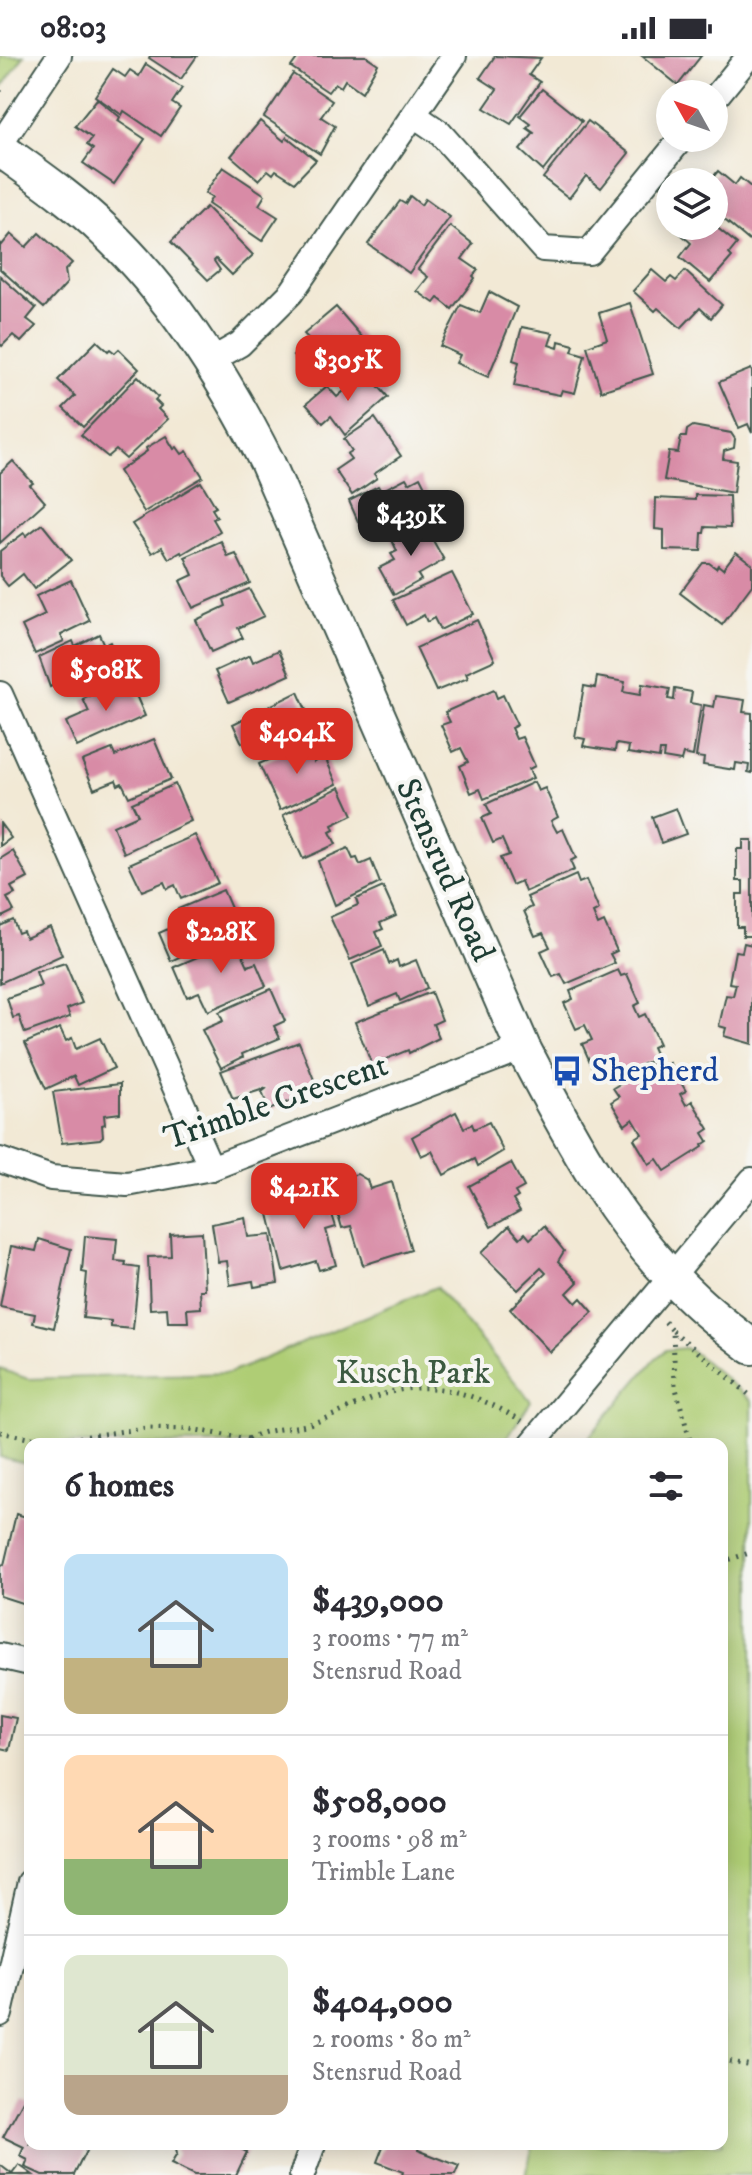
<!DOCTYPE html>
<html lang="en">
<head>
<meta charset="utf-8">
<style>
	body { margin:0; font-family:"IM FELL DW Pica",serif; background:#f7f7f7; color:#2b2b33; height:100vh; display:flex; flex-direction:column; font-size:30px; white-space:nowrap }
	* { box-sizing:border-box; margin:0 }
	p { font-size:26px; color:#7c7c81 }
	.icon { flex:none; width:44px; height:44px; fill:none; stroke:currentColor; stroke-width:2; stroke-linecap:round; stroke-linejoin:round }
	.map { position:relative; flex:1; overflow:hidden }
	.panel { position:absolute; left:24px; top:1382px; width:704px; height:712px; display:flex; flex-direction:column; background:#fff; border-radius:16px; box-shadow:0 4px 20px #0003 }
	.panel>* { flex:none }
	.needle { width:52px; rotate:310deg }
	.fabs { position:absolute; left:656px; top:24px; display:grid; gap:16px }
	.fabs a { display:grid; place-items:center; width:72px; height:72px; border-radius:50%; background:#fff; box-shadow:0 4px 20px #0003; font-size:40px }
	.price { position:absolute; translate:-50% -68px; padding:0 18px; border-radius:16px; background:#d93025; color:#fff; font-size:26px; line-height:52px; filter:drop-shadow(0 2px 4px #0008) }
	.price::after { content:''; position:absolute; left:50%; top:48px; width:24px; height:18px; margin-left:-12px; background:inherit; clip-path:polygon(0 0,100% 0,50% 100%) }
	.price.on { background:#222; color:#fff }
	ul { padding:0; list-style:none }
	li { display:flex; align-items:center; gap:24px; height:200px; padding:0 40px }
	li+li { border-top:2px solid #e1e1e2 }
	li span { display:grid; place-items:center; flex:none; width:224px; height:160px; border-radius:16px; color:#555 }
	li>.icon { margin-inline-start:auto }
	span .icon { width:96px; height:96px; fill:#fffc; stroke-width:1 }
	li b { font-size:34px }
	h2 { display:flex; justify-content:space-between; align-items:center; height:96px; padding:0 40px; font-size:34px }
	.status { display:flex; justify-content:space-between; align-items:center; height:56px; padding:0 40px; background:#fff; direction:ltr }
	.status svg { height:22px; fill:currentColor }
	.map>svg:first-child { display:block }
	.green { fill:#afcd74; stroke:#678554; stroke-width:2 }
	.building { fill:#d88ba6 }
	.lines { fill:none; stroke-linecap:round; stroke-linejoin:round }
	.street-casing { stroke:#3f574c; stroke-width:28 }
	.secondary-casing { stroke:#3f574c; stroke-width:38 }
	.path { stroke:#3f574c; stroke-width:5; stroke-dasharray:2 6; stroke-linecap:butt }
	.street { stroke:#fff; stroke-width:24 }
	.secondary { stroke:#fff; stroke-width:34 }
	.labels { text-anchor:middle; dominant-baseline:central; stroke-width:8; stroke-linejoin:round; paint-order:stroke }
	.street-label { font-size:34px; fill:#1f3d34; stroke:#f6f6f2 }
	.transit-label { font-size:34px; fill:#164399; stroke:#f6f6f2; text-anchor:start }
	.park-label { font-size:34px; fill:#3c5a41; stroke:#f6f6f2 }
</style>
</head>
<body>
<div class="status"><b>08:03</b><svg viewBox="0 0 49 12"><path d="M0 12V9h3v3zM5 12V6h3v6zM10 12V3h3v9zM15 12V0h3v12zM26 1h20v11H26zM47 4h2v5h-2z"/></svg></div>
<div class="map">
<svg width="752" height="2119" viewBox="0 0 752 2119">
	<rect width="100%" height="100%" fill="#f6f6f2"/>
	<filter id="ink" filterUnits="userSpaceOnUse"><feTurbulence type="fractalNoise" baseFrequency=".0125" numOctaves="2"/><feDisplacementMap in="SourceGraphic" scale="16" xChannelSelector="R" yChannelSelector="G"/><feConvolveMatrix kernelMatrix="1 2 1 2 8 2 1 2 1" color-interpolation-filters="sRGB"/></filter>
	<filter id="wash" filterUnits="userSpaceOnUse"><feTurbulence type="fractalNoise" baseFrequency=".006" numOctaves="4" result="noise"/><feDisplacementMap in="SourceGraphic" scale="32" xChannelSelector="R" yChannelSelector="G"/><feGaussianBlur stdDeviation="1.8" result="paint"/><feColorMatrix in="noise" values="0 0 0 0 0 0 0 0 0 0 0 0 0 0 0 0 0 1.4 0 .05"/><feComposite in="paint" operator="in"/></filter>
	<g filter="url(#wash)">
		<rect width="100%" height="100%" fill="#f2e9d5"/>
		<g class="green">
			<polygon points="0,0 24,0 0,34"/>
			<polygon points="436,1231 531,1345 503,1388 30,1388 30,1408 0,1401 0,1313 28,1323 230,1317"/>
			<polygon points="685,1292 696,1298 752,1345 752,2119 526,2119 533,2088 722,2088 722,1388 583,1388 655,1303 666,1294"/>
		</g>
		<g id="blocks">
			<g class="building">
				<polygon points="150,0 197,0 181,23 149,2"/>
				<polygon points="299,0 366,0 378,8 362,36 345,24 341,31 335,27 328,36 291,11"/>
				<polygon points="495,0 541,2 529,19 540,26 511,68 484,52 497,33 480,22"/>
				<polygon points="642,0 701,0 678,29"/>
				<polygon points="146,8 182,32 172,47 180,52 161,80 124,55 122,59 95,40 113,13 125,21 130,14 139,20"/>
				<polygon points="293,18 332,45 321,61 335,70 320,98 264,61"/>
				<polygon points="542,33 582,65 543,115 520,94 534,77 527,72 531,68 520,60"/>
				<polygon points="97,43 120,61 118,65 145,83 114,128 83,107 93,93 87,89 92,82 75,70"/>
				<polygon points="260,65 284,85 287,81 316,104 295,126 276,114 273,118 268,114 259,124 231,100"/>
				<polygon points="588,65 629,97 601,132 586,120 569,142 543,122"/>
				<polygon points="223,111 265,139 259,149 278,161 262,185 208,148 212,141 205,137"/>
				<polygon points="718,115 735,129 740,122 752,132 752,187 714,155 714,126 709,126"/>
				<polygon points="410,140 421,149 425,143 450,161 409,217 368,188 400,145 405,148"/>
				<polygon points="206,151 253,199 232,219 216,203 214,205 220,214 208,224 171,186"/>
				<polygon points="450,170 473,188 462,203 478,214 473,220 475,222 452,253 438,242 434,247 417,235 428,221 418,213"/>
				<polygon points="672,170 715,170 737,188 729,198 732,201 710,226 680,201 691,187"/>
				<polygon points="39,177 72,207 65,214 67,227 44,252 0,213 0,187 2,189 11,178 26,191"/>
				<polygon points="652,214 666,226 671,221 676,225 685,215 722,249 711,262 700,252 681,272 658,252 655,255 633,235"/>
				<polygon points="0,220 36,252 27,263 36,270 21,286 13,279 2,290 0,288"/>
				<polygon points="489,236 517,251 488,321 456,307 460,299 440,290 461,249 480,257"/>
				<polygon points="630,247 653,318 601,335 587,290 607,283 599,257"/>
				<polygon points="336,251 368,288 321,328 293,300 311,285 304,278"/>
				<polygon points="522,271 553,277 549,289 558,292 559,285 574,289 572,295 585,299 575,337 562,334 560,339 514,330 519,306 513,304"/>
				<polygon points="97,285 108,295 110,293 115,297 119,293 139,313 83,371 63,352 75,340 58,324"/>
				<polygon points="751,313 752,316 752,377 748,368 739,372 719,326"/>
				<polygon points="366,316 388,341 345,379 331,360 323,367 306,348 327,330 337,341"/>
				<polygon points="138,320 158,341 155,344 161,350 158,353 168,363 126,403 116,394 108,401 81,379"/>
				<polygon points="375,362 401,400 374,418 377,422 352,439 335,414 351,403 347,398 352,395 344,383"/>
				<polygon points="693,370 731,377 735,383 734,392 724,395 723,403 737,405 733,437 664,424 669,396 678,397 681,381 686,381 687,374"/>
				<polygon points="166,380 174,393 177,391 182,398 187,395 203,421 144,456 119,415 147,395 146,392"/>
				<polygon points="13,405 33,427 30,429 45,446 0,487 0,417"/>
				<polygon points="420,421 428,437 417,444 424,458 390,475 384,464 364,474 360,470 349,445 378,430 381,435 406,422 409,427"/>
				<polygon points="201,426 216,451 212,453 217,461 213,463 220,475 182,498 181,496 169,503 162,491 152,497 132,468"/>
				<polygon points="695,439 729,440 730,472 705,471 704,477 702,477 701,495 664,494 664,474 655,473 656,442 695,444"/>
				<polygon points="422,465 444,504 418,519 421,524 394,539 379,512 395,504 391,498 397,495 391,482"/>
				<polygon points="42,468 71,504 34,533 23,518 8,530 0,520 0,495 24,477 26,480"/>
				<polygon points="221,485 228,501 236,498 250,527 193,552 180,525 193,519 185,501"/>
				<polygon points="736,496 752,508 752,529 722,569 680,537 703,507 709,507 716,512 718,509 723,513"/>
				<polygon points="452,517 473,558 440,574 434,562 427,566 424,559 406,569 393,544"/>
				<polygon points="71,524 90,565 61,579 64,585 35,598 22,570 45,559 36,540"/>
				<polygon points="249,533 264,560 238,572 243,582 211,596 196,564 226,550 224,544"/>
				<polygon points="477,564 495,604 466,617 468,622 436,635 416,592"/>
				<polygon points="99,578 104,589 110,586 124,618 78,639 73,629 64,634 60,626 50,631 39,601 73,585 75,590"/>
				<polygon points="279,594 290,619 229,646 215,615 250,599 253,606"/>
				<polygon points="597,621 625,626 623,636 640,639 642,628 670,633 668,643 674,644 675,633 692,636 690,647 701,649 693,700 683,698 681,705 663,702 664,695 660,695 659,702 628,697 629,690 616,688 615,695 583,690 585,683 575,681 584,630 595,632"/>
				<polygon points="129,623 145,660 77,691 66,666 89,656 83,643"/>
				<polygon points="494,634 497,642 503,639 517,669 511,672 516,683 522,681 535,710 529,713 533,722 484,743 480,733 471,737 460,710 468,706 461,692 453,696 441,669 450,666 445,656"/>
				<polygon points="298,636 310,663 289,673 293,682 254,699 247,684 242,687 233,668"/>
				<polygon points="716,640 745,644 743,656 752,657 752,717 748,716 749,709 736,707 735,714 703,709 704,702 696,701 704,649 714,651"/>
				<polygon points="154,683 171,723 129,741 122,727 118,729 116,724 94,733 82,705 112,693 115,700"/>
				<polygon points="306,687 314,700 314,706 325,701 337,728 280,754 259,708"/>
				<polygon points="534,726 538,735 545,732 558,761 551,765 557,776 563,773 576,802 570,805 574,814 525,836 521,825 512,829 500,802 509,799 502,783 493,787 482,762 491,758 486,748"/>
				<polygon points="175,728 191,765 124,797 113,770 138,759 132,747"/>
				<polygon points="340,731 353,759 332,769 334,774 330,776 336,788 303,803 283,759"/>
				<polygon points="676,752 686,778 661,787 652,761"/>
				<polygon points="0,767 11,782 0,790"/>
				<polygon points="195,779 218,827 181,843 175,829 167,833 164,826 142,835 129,808"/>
				<polygon points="743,784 752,784 752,880 743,880 743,871 737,871 737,838 743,838 743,825 737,825 737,793 743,793"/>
				<polygon points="348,792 353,803 357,802 360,809 371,804 380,827 335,849 318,805"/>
				<polygon points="13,795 28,822 11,831 15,838 7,842 14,855 0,862 0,803"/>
				<polygon points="576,819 579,827 586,824 599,854 593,857 598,869 604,866 617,895 610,898 615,907 566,928 561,918 553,921 541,895 550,891 543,877 535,880 524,855 532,851 527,841"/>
				<polygon points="383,831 396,860 380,867 383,873 376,876 382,890 350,904 330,861 358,849 356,843"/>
				<polygon points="223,834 240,873 232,876 234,880 218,886 217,883 171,905 159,877 184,866 178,853"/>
				<polygon points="13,864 18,877 23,875 26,882 50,871 62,899 0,927 0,870"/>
				<polygon points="244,881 251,896 243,899 248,910 256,907 266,930 208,955 199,936 187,941 174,911"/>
				<polygon points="744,887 752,889 752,988 724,980 726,972 719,970 726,939 733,940 736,928 729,927 735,895 742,896"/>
				<polygon points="384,894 389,908 397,904 399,911 416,904 427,932 400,945 397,938 369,950 352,908"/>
				<polygon points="65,907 82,947 67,953 70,961 25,977 19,960 13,962 7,942 41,930 36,916"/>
				<polygon points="618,914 621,920 627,918 640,947 634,950 639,961 645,958 659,988 652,991 657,1002 609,1023 603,1011 594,1015 582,988 592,984 585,969 576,973 564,947 573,943 570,935"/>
				<polygon points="271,933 285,965 274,970 280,982 242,998 243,1001 221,1012 202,974 223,965 219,956"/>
				<polygon points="431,936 442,964 433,968 439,982 409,997 408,994 372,1009 355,966"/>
				<polygon points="60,972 66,985 72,982 76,993 100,982 114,1012 78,1029 74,1020 46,1033 25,987"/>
				<polygon points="299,986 318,1034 269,1054 262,1036 267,1032 233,1043 221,1015"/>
				<polygon points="659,1004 663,1011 669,1007 686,1035 680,1038 686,1049 692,1045 709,1073 703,1077 708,1085 702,1089 703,1091 665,1115 657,1103 649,1108 634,1083 642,1078 633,1063 625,1069 611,1046 619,1041 613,1032"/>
				<polygon points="120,1028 120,1057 104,1059 105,1068 102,1069 103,1080 100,1083 62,1087 53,1036"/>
				<polygon points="456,1056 464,1072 472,1068 474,1073 489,1066 503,1095 478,1110 475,1103 444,1119 432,1095 421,1100 412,1081"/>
				<polygon points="511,1107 524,1131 515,1136 518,1141 513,1144 520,1155 491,1171 469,1130"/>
				<polygon points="357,1118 367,1124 370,1133 392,1126 411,1194 363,1209 351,1170 342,1172 329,1126"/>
				<polygon points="324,1133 336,1171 326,1174 336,1209 319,1214 316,1205 283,1215 269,1158 291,1151 289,1141"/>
				<polygon points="245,1161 248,1181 271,1179 278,1227 254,1231 253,1225 230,1229 227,1205 218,1206 212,1168"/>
				<polygon points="509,1170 520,1182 525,1177 530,1183 544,1170 564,1195 558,1205 578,1226 567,1237 576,1247 581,1242 593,1256 550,1296 510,1253 546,1217 541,1212 518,1234 481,1197"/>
				<polygon points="202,1176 205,1234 200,1234 201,1252 187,1253 188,1266 168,1266 167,1252 150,1253 148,1201 171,1200 170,1178"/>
				<polygon points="85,1180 117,1183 115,1205 126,1206 125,1210 139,1212 133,1273 111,1271 111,1265 83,1262 87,1217 82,1216"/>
				<polygon points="39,1183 71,1193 54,1272 33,1267 35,1258 0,1251 11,1190 36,1195"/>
				<polygon points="16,1458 30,1462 30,1543 28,1549 0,1540 0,1508 4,1509"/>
				<polygon points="0,1659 16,1662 9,1694 0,1692"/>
				<polygon points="23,2045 30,2048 30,2088 89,2089 74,2119 42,2119 25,2111 28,2104 20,2100 24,2091 3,2081"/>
				<polygon points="175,2088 231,2088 247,2096 236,2119 194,2119 171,2108 177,2098"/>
				<polygon points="384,2088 419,2088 418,2094 459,2110 455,2119 402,2119 403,2116 377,2106"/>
				<polygon points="0,2109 12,2118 19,2109 33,2119 0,2119"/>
			</g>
		</g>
	</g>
	<g filter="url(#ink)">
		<use href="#blocks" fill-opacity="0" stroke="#3f574c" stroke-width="2"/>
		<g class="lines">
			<g class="street-casing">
				<g id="street">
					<polyline points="714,43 749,0"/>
					<polyline points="414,59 439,76 543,193 589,196 682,82"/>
					<polyline points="0,89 59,0"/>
					<polyline points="210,305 240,288 291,237 454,0"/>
					<polyline points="0,638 211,1112"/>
					<polyline points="0,1104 51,1122 127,1128 211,1112 523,992"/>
					<polyline points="532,1388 752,1124"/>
					<polyline points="0,1600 30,1607"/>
					<polyline points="0,1958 30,1826"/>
					<polyline points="302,2119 313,2088"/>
				</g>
			</g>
			<g class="secondary-casing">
				<path id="secondary" d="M0 93C36 119 74 145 106 176 172 239 226 325 267 406L523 992C570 1082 619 1174 695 1244 713 1261 733 1276 752 1291"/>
			</g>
			<g class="path">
				<polyline points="0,34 0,38"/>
				<polyline points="665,1266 673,1275 675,1329 691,1388"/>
				<polyline points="673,1275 752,1341"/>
				<polyline points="0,1376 28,1382 68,1383 146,1372 190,1373 248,1383 255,1388"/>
				<path d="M248 1383C268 1371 291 1374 313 1367 334 1360 355 1349 376 1341 428 1320 477 1338 522 1365"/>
				<polyline points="722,1506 752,1496"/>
				<polyline points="722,2004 752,2010"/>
			</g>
			<use href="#street" class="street"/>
			<use href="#secondary" class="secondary"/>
		</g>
	</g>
	<defs>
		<g id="bus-bare" transform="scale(2.4)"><path d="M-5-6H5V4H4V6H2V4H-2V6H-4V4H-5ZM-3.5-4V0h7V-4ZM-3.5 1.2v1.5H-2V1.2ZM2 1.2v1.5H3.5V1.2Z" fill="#1a4fb4" stroke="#f6f6f2" stroke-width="2.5" paint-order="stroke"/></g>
	</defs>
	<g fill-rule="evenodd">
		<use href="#bus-bare" x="567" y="1015"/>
	</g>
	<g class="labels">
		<g class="street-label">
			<text transform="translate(445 814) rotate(66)">Stensrud Road</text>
			<text transform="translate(276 1046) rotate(-19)">Trimble Crescent</text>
		</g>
		<g class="transit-label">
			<text x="591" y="1015">Shepherd</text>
		</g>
		<g class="park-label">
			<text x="413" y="1317">Kusch Park</text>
		</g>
	</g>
</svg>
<div class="fabs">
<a><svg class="needle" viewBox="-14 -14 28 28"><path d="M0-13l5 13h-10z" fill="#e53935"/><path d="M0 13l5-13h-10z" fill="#7c7c81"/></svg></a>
<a><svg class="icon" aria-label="layers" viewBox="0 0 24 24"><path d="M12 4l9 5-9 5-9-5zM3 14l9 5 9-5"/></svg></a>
</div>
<b class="price" style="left:348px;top:347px">$305K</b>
<b class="price on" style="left:411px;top:502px">$439K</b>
<b class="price" style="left:106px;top:657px">$508K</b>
<b class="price" style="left:297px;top:720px">$404K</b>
<b class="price" style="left:221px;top:919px">$228K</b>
<b class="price" style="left:304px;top:1175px">$421K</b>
<section class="panel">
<h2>6 homes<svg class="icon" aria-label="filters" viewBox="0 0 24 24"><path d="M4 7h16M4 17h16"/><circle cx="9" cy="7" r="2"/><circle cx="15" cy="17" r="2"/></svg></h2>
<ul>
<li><span style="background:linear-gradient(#bfe0f5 65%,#c2b280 0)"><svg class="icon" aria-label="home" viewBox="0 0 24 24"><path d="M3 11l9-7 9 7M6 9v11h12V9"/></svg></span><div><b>$439,000</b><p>3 rooms · 77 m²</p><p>Stensrud Road</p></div></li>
<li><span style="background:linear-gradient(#ffd9b3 65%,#8fb573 0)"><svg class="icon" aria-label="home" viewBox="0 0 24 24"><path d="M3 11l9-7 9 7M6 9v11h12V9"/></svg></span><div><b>$508,000</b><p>3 rooms · 98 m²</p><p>Trimble Lane</p></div></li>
<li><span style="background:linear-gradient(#dfe7d0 75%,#b9a48a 0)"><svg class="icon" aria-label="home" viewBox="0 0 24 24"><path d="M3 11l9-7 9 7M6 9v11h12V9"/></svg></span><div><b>$404,000</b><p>2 rooms · 80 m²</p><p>Stensrud Road</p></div></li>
</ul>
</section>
</div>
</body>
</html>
